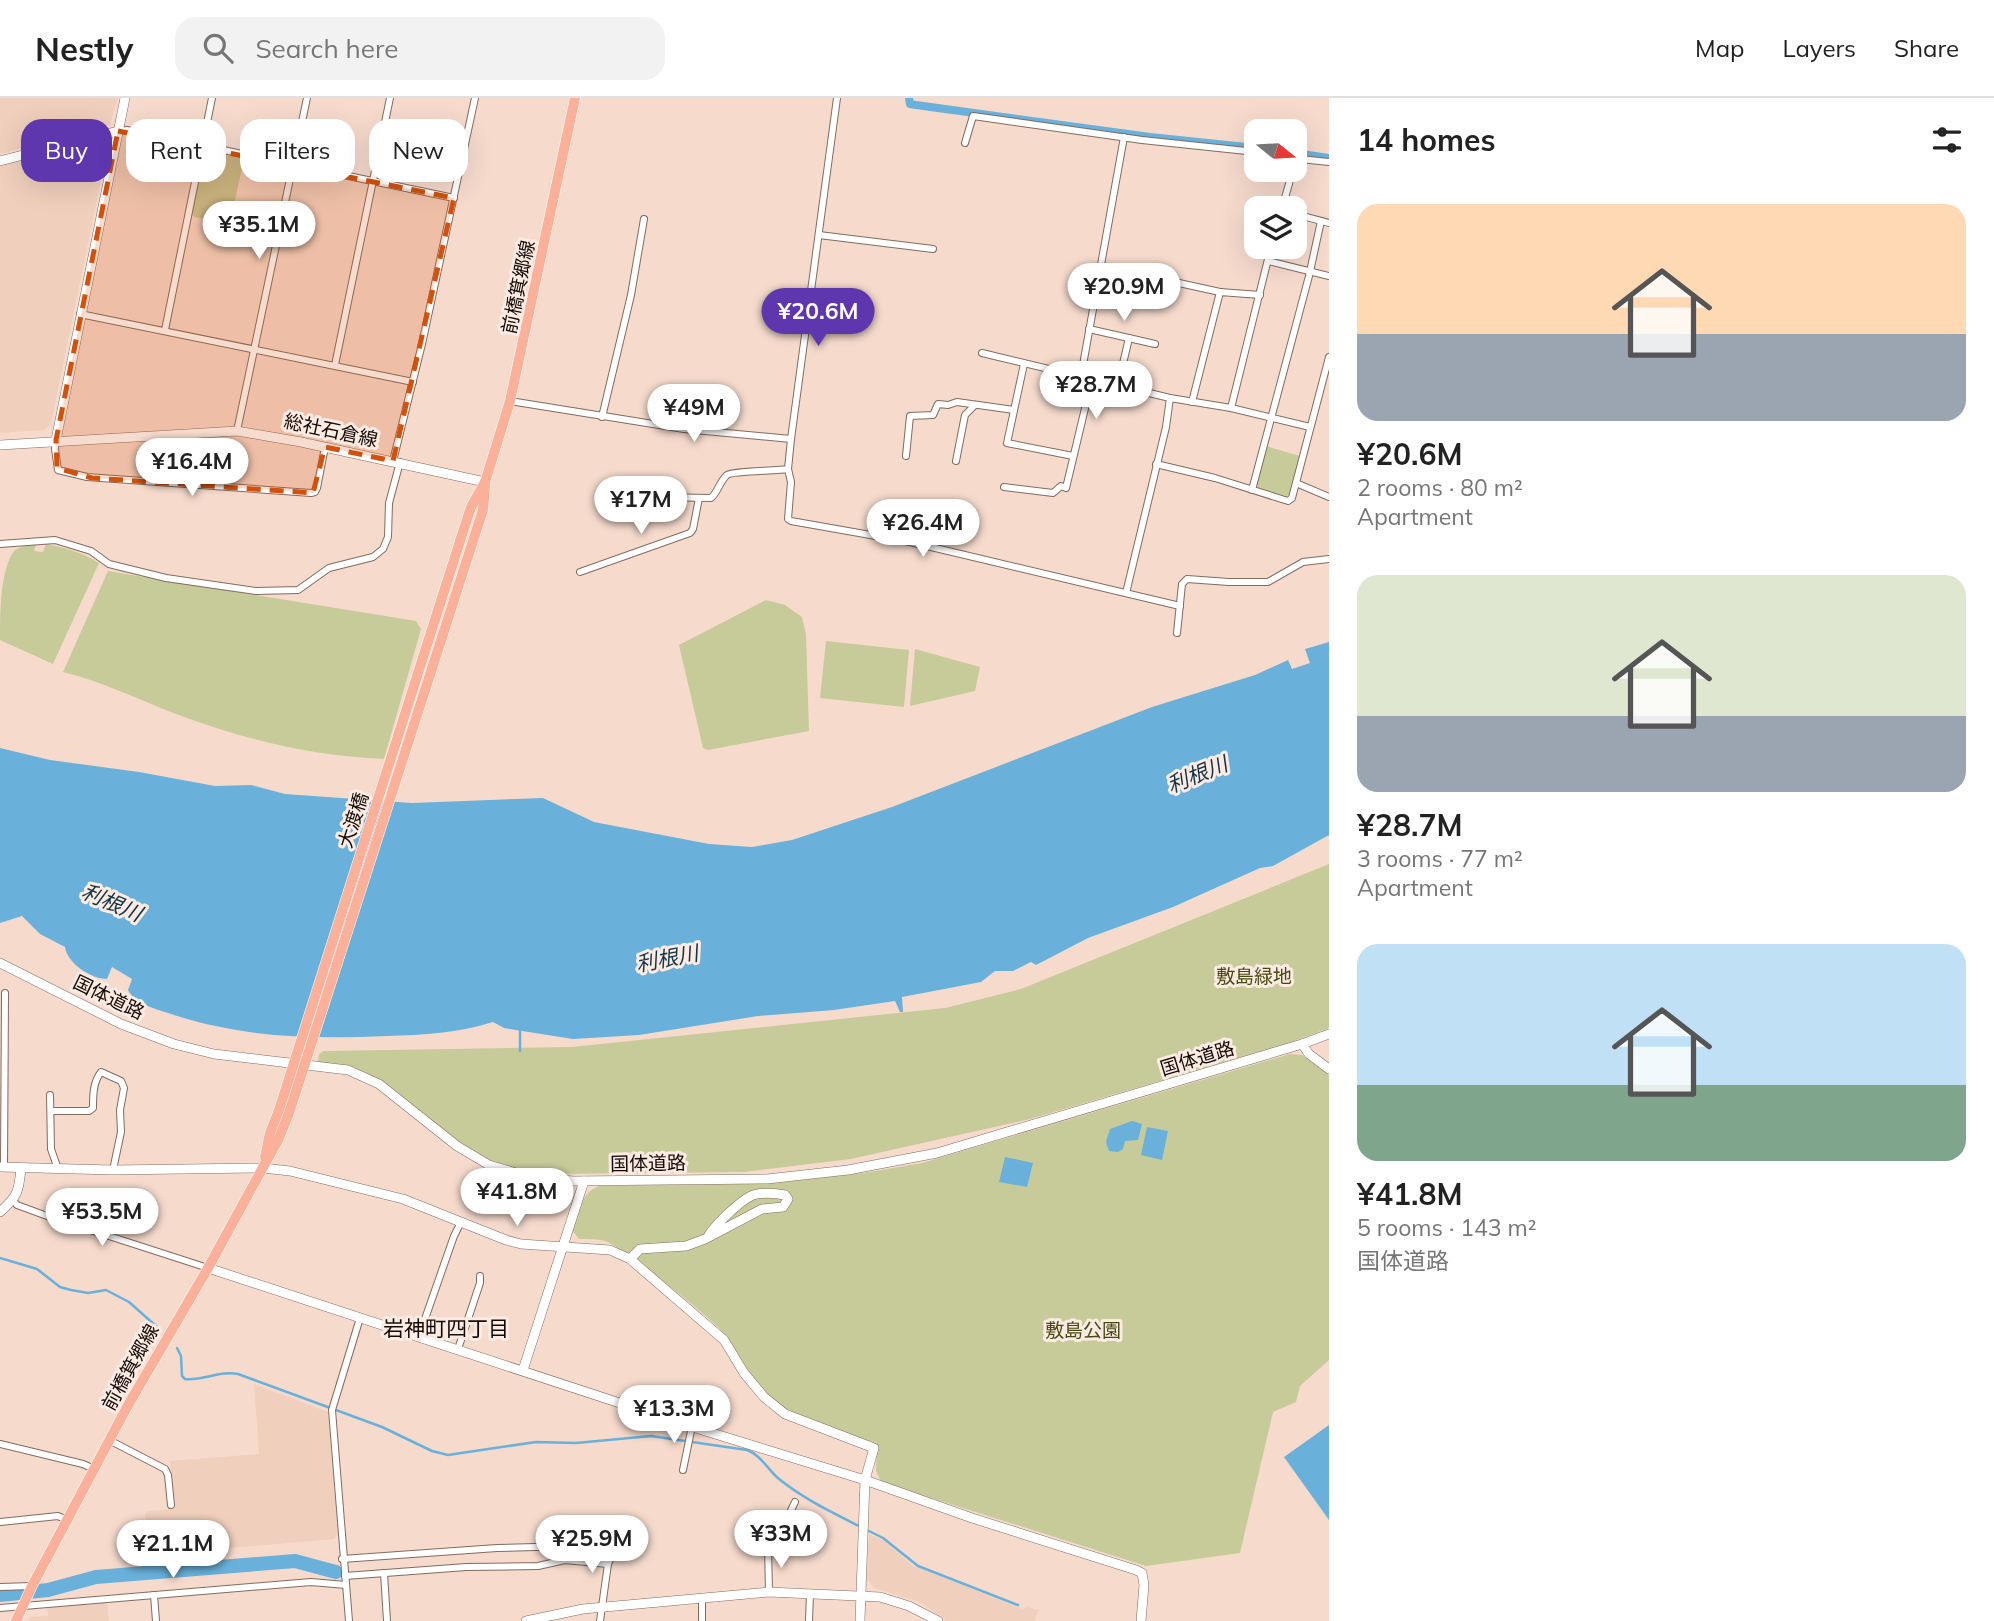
<!DOCTYPE html>
<html lang="en">
<head>
<meta charset="utf-8">
<style>
	body { margin:0; font-family:Mulish,"Noto Sans JP",sans-serif; background:#f2f2f2; color:#222; height:100vh; display:flex; flex-direction:column; font-size:26px; white-space:nowrap }
	* { box-sizing:border-box; margin:0 }
	p { font-size:23px; color:#767676 }
	.icon { flex:none; width:38px; height:38px; fill:none; stroke:currentColor; stroke-width:2; stroke-linecap:round; stroke-linejoin:round }
	.map { position:relative; flex:1; overflow:hidden }
	.details { display:flex; flex-direction:column; background:#fff; width:665px }
	.details>* { flex:none }
	.banner { position:absolute; left:21px; top:21px; width:665px; height:63px; display:flex; gap:14px }
	.needle { width:46px; rotate:108deg }
	.controls { position:absolute; left:1244px; top:21px; display:grid; gap:14px }
	.controls a { display:grid; place-items:center; width:63px; height:63px; border-radius:14px; background:#fff; box-shadow:0 7px 28px #0002; font-size:35px }
	.price { position:absolute; translate:-50% -60px; padding:0 16px; border-radius:24px; background:#fff; color:#222; font-size:23px; line-height:46px; filter:drop-shadow(0 2px 4px #0008) }
	.price::after { content:''; position:absolute; left:50%; top:42px; width:21px; height:16px; margin-left:-10px; background:inherit; clip-path:polygon(0 0,100% 0,50% 100%) }
	.price.on { background:#5e37af; color:#fff }
	ul { padding:0; list-style:none }
	li { display:grid; align-content:center; gap:14px; height:371px; padding:0 28px }
	li span { display:grid; place-items:center; height:217px; border-radius:21px; color:#555 }
	li>.icon { margin-inline-start:auto }
	span .icon { width:126px; height:126px; fill:#fffc; stroke-width:1 }
	li b { font-size:30px }
	h2 { display:flex; justify-content:space-between; align-items:center; height:84px; padding:0 28px; font-size:30px }
	.chip { padding:0 24px; border-radius:21px; background:#fff; box-shadow:0 7px 28px #0002; font-size:24px; line-height:63px }
	.chip.on { background:#5e37af; color:#fff }
	header { display:flex; align-items:center; gap:42px; box-sizing:border-box; height:98px; padding:0 35px; background:#fff; border-bottom:2px solid #e0e0e0 }
	header strong { font-size:33px }
	nav { display:flex; gap:38px; margin-inline-start:auto; font-size:24px }
	.search { width:490px; height:63px; background:#f2f2f2; display:flex; align-items:center; gap:18px; box-sizing:border-box; padding:0 24px; border-radius:21px; color:#767676; font-size:26px }
	main { display:flex; flex:1; min-height:0 }
	.map>svg:first-child { display:block }
	.built { fill:#f0cfbc }
	.green { fill:#c7cb9a }
	.water { fill:#69b1db }
	.lines { fill:none; stroke-linecap:round; stroke-linejoin:round }
	.stream { stroke:#69b1db; stroke-width:2.5 }
	.canal { stroke:#69b1db; stroke-width:8 }
	.river { stroke:#69b1db; stroke-width:14 }
	.street-casing { stroke:#836b5e; stroke-width:8 }
	.secondary-casing { stroke:#836b5e; stroke-width:10 }
	.primary-casing { stroke:#fff; stroke-width:11 }
	.street { stroke:#fff; stroke-width:6 }
	.secondary { stroke:#fff; stroke-width:9 }
	.primary { stroke:#fbb09a; stroke-width:10 }
	.primary-bridge-casing { stroke:#fff; stroke-width:11; stroke-linecap:butt }
	.primary-bridge { stroke:#fbb09a; stroke-width:10 }
	.marked { fill:#d3510b; fill-opacity:0.2; stroke:#d3510b; stroke-width:5; stroke-dasharray:14 9; stroke-linejoin:round }
	.labels { text-anchor:middle; dominant-baseline:central; stroke-width:6; stroke-linejoin:round; paint-order:stroke }
	.street-label { font-size:19px; fill:#120905; stroke:#fbebe2 }
	.park-label { font-size:19px; fill:#484a13; stroke:#fbebe2 }
	.water-label { font-size:21px; font-style:italic; fill:#123245; stroke:#fbebe2 }
	.neighbourhood-label { font-size:21px; fill:#120905; stroke:#fbebe2 }
</style>
</head>
<body>
<header>
<strong>Nestly</strong>
<div class="search"><svg class="icon" aria-label="search" viewBox="0 0 24 24"><circle cx="10" cy="10" r="6"/><path d="M15 15l6 6"/></svg>Search here</div>
<nav><a>Map</a><a>Layers</a><a>Share</a></nav>
</header>
<main>
<div class="map">
<svg width="1329" height="1523" viewBox="0 0 1329 1523">
	<rect width="100%" height="100%" fill="#f6dbcd"/>
	<g class="built">
		<polygon points="0,0 118,0 110,27 0,56"/>
		<polygon points="106,40 109,43 51,326 44,332 0,335 0,67"/>
		<polygon points="254,1286 328,1314 338,1436 334,1441 151,1457 148,1454 145,1416 148,1413 174,1411 170,1363 259,1356"/>
		<polygon points="869,1436 884,1443 913,1468 1023,1511 1028,1509 1039,1512 1034,1523 947,1523 920,1504 874,1490 867,1481"/>
		<polygon points="107,1504 109,1523 28,1523 30,1519 48,1518 47,1508"/>
	</g>
	<g class="green">
		<polygon points="208,54 244,61 230,125 194,119 192,115 204,56"/>
		<polygon points="1266,348 1300,358 1290,396 1287,398 1258,391 1256,386"/>
		<path d="M36 446 34 453 43 454 46 446C66 450 82 454 99 465L53 566 0 542C0 517 0 469 15 452 21 448 29 448 36 446Z"/>
		<path d="M108 473 416 523 421 531 384 661C314 658 250 643 184 619 143 604 105 584 63 574Z"/>
		<polygon points="766,502 785,507 802,519 806,536 809,633 708,652 703,650 679,547"/>
		<polygon points="826,543 909,552 904,609 820,600"/>
		<polygon points="915,551 980,569 975,593 910,608"/>
		<polygon points="1329,766 1329,930 1286,946 1030,1021 851,1061 744,1074 554,1076 524,1074 496,1066 476,1056 370,977 356,971 318,964 319,956 324,953 572,949 945,910 1021,891"/>
		<path d="M1290 956 1302 957 1329 977V1262L1300 1288 1296 1304 1273 1314 1240 1455 1146 1468 881 1384 876 1373 877 1345C840 1335 799 1324 770 1299 748 1280 739 1251 719 1230 705 1216 622 1148 605 1143 597 1141 587 1141 579 1141L572 1132C578 1115 580 1095 599 1088L774 1085 863 1075 922 1065Z"/>
		<polygon points="607,1450 600,1464 565,1460 553,1461 552,1452"/>
	</g>
	<g class="water">
		<path d="M1329 544V737L1273 768 1260 770 1173 809 1088 840 1036 867 1031 864 1013 873H995L981 884 902 899 903 914H900L895 903 834 912 758 918 639 937 573 941 504 930 493 924C458 935 424 937 387 938 312 941 246 940 174 917 159 912 136 907 128 892L132 881 112 869 107 881C91 881 67 865 65 849L40 836 22 818 0 825V650L50 662 139 674 215 688 251 687 285 696 412 705 543 700 594 724 709 746 752 749 792 742 892 709 1152 609 1255 577 1288 562 1292 571 1310 565 1305 551Z"/>
		<polygon points="1132,1023 1142,1026 1138,1042 1125,1043 1123,1051 1118,1054 1109,1053 1106,1044 1110,1031"/>
		<polygon points="1147,1029 1168,1033 1162,1062 1141,1057"/>
		<polygon points="1005,1059 1033,1065 1027,1089 999,1084"/>
		<polygon points="1329,1327 1329,1422 1284,1359"/>
	</g>
	<g class="lines">
		<g class="stream">
			<polyline points="520,929 520,953"/>
			<polyline points="0,1160 37,1171 60,1189 71,1192 88,1195 106,1192 129,1204 156,1228"/>
			<path d="M177 1250 181 1258 182 1278 185 1281C203 1283 220 1272 238 1276L382 1329 432 1353 448 1357 536 1344 576 1345 651 1338 747 1352C761 1357 768 1372 779 1381 804 1401 831 1414 859 1428"/>
			<polyline points="865,1431 883,1440 918,1468 1018,1507"/>
		</g>
		<g class="canal">
			<polyline points="909,0 910,6 916,7 1150,39 1256,50"/>
			<polyline points="1295,55 1329,60"/>
		</g>
		<polyline class="river" points="0,1497 48,1492 96,1479 295,1463 336,1474"/>
		<g class="street-casing">
			<g id="street">
				<polyline points="837,0 791,341 788,371 791,384 788,421 791,423 910,444 1180,508"/>
				<polyline points="118,33 127,32 454,100"/>
				<polyline points="965,45 973,18 1142,42 1256,54"/>
				<polyline points="1295,65 1300,61 1329,64"/>
				<polyline points="1282,110 1293,72"/>
				<polyline points="1295,116 1329,125"/>
				<polyline points="819,137 933,151"/>
				<polyline points="1268,163 1329,178"/>
				<polyline points="1179,185 1220,194"/>
				<polyline points="80,216 413,284"/>
				<polyline points="1089,231 1155,246"/>
				<polyline points="165,232 212,0"/>
				<polyline points="982,255 1170,300 1231,310 1310,329"/>
				<polyline points="1024,266 1007,345 1073,358"/>
				<polyline points="335,267 390,0"/>
				<polyline points="1081,278 1124,39"/>
				<polyline points="1118,287 1129,240"/>
				<polyline points="510,303 684,331 791,341"/>
				<polyline points="1192,304 1220,194 1260,197"/>
				<polyline points="1231,310 1271,149"/>
				<polyline points="602,319 631,197 644,121"/>
				<polyline points="237,333 307,0"/>
				<polyline points="56,342 55,351 58,372 87,379 311,395 315,394 317,390 325,349"/>
				<polyline points="906,358 910,318 933,317 938,306 948,307 957,304 1014,312"/>
				<polyline points="393,363 422,246 475,0"/>
				<polyline points="956,363 965,317 975,307"/>
				<polyline points="1156,366 1215,380 1288,403 1292,400 1329,259"/>
				<polyline points="1296,385 1329,399"/>
				<polyline points="1004,389 1053,395 1061,388 1066,390 1092,281"/>
				<polyline points="1252,392 1309,178 1321,123"/>
				<path d="M639 396 654 399 711 400C718 394 720 383 727 377 732 373 776 373 788 371"/>
				<polyline points="0,446 55,442 91,453 109,466 166,480 256,493 298,492 329,470 373,459 383,451 388,439 389,405 400,364"/>
				<polyline points="580,474 690,435 693,431 699,400"/>
				<polyline points="1126,495 1166,329 1170,300"/>
				<polyline points="1177,535 1182,486 1187,481 1229,484 1268,484 1303,464 1329,461"/>
				<polyline points="50,997 51,1051 58,1071"/>
				<path d="M51 1013H89L93 1010C93 998 93 984 101 974L121 983 124 990 120 1012 121 1034 113 1072"/>
				<polyline points="4,1069 5,895"/>
				<polyline points="13,1102 17,1107 47,1118 208,1170"/>
				<polyline points="419,1238 454,1138 461,1124"/>
				<polyline points="458,1251 480,1185 480,1178"/>
				<polyline points="109,1342 165,1371 168,1377 171,1407"/>
				<polyline points="0,1346 83,1366 94,1371"/>
				<polyline points="683,1372 692,1328"/>
				<polyline points="0,1424 58,1418 67,1422"/>
				<polyline points="342,1461 497,1450 607,1447 614,1453 608,1466 600,1523"/>
				<polyline points="384,1475 387,1523"/>
				<polyline points="345,1478 466,1469 538,1468 565,1462 608,1466"/>
				<polyline points="0,1489 32,1488"/>
				<polyline points="769,1494 768,1449 772,1442 782,1431 795,1404"/>
				<polyline points="154,1497 156,1523"/>
				<polyline points="0,1510 311,1484 346,1487"/>
				<polyline points="349,1523 332,1312 360,1220"/>
				<polyline points="702,1523 702,1500"/>
				<polyline points="809,1523 810,1495"/>
			</g>
		</g>
		<g class="secondary-casing">
			<g id="secondary">
				<polyline points="0,63 118,33"/>
				<polyline points="56,342 125,0"/>
				<polyline points="0,347 237,333 301,344 485,384"/>
				<polyline points="0,865 121,926 174,946 214,956 348,972 379,986 457,1048 489,1067 533,1080 574,1083 767,1081 848,1072 937,1055 1302,946 1329,936"/>
				<polyline points="1302,946 1309,956 1329,971"/>
				<polyline points="0,1069 113,1072 263,1070 290,1073 403,1101 506,1142 521,1146 610,1152 630,1161 724,1242 744,1275 764,1299 785,1316 874,1350 865,1382 860,1523"/>
				<path d="M0 1114C18 1098 19 1093 21 1070"/>
				<path d="M630 1161 640 1151 686 1148 705 1141 762 1111 783 1109 788 1101 785 1097C776 1095 759 1094 751 1098 739 1104 716 1126 709 1137"/>
				<polyline points="208,1170 699,1331 865,1382 972,1420 1136,1472 1142,1475 1144,1487 1141,1523"/>
				<polyline points="523,1272 584,1083"/>
				<polyline points="526,1523 583,1511 769,1494 880,1499 909,1508 938,1523"/>
			</g>
		</g>
		<g class="primary-casing">
			<g id="primary">
				<polyline points="460,443 471,409 485,384 510,303 575,0"/>
				<polyline points="472,446 483,412 485,388"/>
				<polyline points="265,1059 270,1035 279,1012"/>
				<polyline points="16,1523 32,1488 127,1309 208,1170 279,1040 289,1015"/>
			</g>
		</g>
		<use href="#street" class="street"/>
		<use href="#secondary" class="secondary"/>
		<use href="#primary" class="primary"/>
		<g class="primary-bridge-casing">
			<g id="primary-bridge">
				<polyline points="279,1012 460,443"/>
				<polyline points="289,1015 472,446"/>
			</g>
		</g>
		<use href="#primary-bridge" class="primary-bridge"/>
	</g>
	<path class="marked" d="M118 33 454 100 393 363 325 349 313 395 92 380 57 370 56 342Z"/>
	<g class="labels">
		<g class="street-label">
			<text transform="translate(518 189) rotate(-78)">前橋箕郷線</text>
			<text transform="translate(331 332) rotate(12)">総社石倉線</text>
			<text transform="translate(353 722) rotate(-72)">大渡橋</text>
			<text transform="translate(109 899) rotate(26)">国体道路</text>
			<text transform="translate(1197 960) rotate(-17)">国体道路</text>
			<text transform="translate(648 1065) rotate(-1)">国体道路</text>
			<text transform="translate(130 1269) rotate(-61)">前橋箕郷線</text>
		</g>
		<g class="park-label">
			<text x="1254" y="878">敷島緑地</text>
			<text x="1083" y="1232">敷島公園</text>
		</g>
		<g class="water-label">
			<text transform="translate(1197 676) rotate(-22)">利根川</text>
			<text transform="translate(112 804) rotate(23)">利根川</text>
			<text transform="translate(667 860) rotate(-11)">利根川</text>
		</g>
		<g class="neighbourhood-label">
			<text x="446" y="1230">岩神町四丁目</text>
		</g>
	</g>
</svg>
<div class="controls">
<a><svg class="needle" viewBox="-14 -14 28 28"><path d="M0-13l5 13h-10z" fill="#e53935"/><path d="M0 13l5-13h-10z" fill="#767676"/></svg></a>
<a><svg class="icon" aria-label="layers" viewBox="0 0 24 24"><path d="M12 4l9 5-9 5-9-5zM3 14l9 5 9-5"/></svg></a>
</div>
<b class="price" style="left:259px;top:163px">¥35.1M</b>
<b class="price" style="left:1124px;top:225px">¥20.9M</b>
<b class="price on" style="left:818px;top:250px">¥20.6M</b>
<b class="price" style="left:1096px;top:323px">¥28.7M</b>
<b class="price" style="left:694px;top:346px">¥49M</b>
<b class="price" style="left:192px;top:400px">¥16.4M</b>
<b class="price" style="left:641px;top:438px">¥17M</b>
<b class="price" style="left:923px;top:461px">¥26.4M</b>
<b class="price" style="left:517px;top:1130px">¥41.8M</b>
<b class="price" style="left:102px;top:1150px">¥53.5M</b>
<b class="price" style="left:674px;top:1347px">¥13.3M</b>
<b class="price" style="left:781px;top:1472px">¥33M</b>
<b class="price" style="left:592px;top:1477px">¥25.9M</b>
<b class="price" style="left:173px;top:1482px">¥21.1M</b>
<div class="banner">
<a class="chip on">Buy</a>
<a class="chip">Rent</a>
<a class="chip">Filters</a>
<a class="chip">New</a>
</div>
</div>
<section class="details">
<h2>14 homes<svg class="icon" aria-label="filters" viewBox="0 0 24 24"><path d="M4 7h16M4 17h16"/><circle cx="9" cy="7" r="2"/><circle cx="15" cy="17" r="2"/></svg></h2>
<ul>
<li><span style="background:linear-gradient(#ffd9b3 60%,#9aa5b1 0)"><svg class="icon" aria-label="home" viewBox="0 0 24 24"><path d="M3 11l9-7 9 7M6 9v11h12V9"/></svg></span><div><b>¥20.6M</b><p>2 rooms · 80 m²</p><p>Apartment</p></div></li>
<li><span style="background:linear-gradient(#dfe7d0 65%,#9aa5b1 0)"><svg class="icon" aria-label="home" viewBox="0 0 24 24"><path d="M3 11l9-7 9 7M6 9v11h12V9"/></svg></span><div><b>¥28.7M</b><p>3 rooms · 77 m²</p><p>Apartment</p></div></li>
<li><span style="background:linear-gradient(#bfe0f5 65%,#7fa58c 0)"><svg class="icon" aria-label="home" viewBox="0 0 24 24"><path d="M3 11l9-7 9 7M6 9v11h12V9"/></svg></span><div><b>¥41.8M</b><p>5 rooms · 143 m²</p><p>国体道路</p></div></li>
</ul>
</section>
</main>
</body>
</html>
